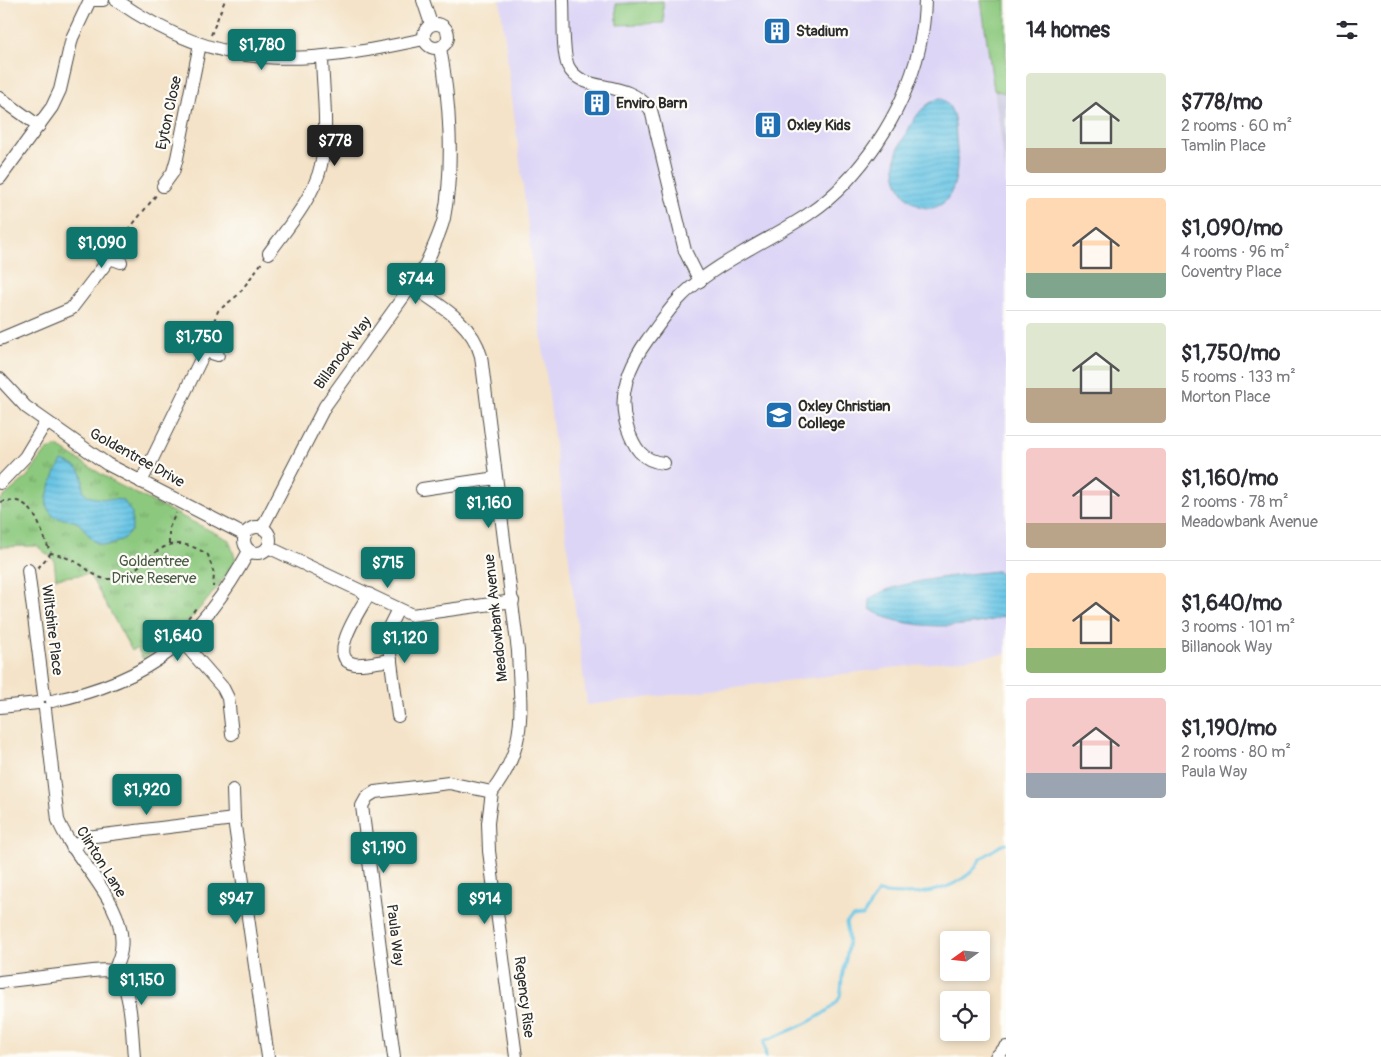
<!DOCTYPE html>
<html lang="en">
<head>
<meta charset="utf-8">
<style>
	body { margin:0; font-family:Pangolin,sans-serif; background:#f2f2f3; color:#2b2b33; height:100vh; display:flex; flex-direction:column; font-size:19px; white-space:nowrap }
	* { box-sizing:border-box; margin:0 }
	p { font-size:16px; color:#7c7c81 }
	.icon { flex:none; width:28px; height:28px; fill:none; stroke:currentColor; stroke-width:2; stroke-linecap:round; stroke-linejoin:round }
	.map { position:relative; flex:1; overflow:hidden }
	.sheet { display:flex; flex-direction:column; background:#fff; width:375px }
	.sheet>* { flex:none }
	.needle { width:32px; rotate:255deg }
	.controls { position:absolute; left:940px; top:931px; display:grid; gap:10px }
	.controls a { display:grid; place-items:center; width:50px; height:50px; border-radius:5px; background:#fff; box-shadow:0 2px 8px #0003; font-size:25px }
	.price { position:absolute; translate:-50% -42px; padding:0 11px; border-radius:5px; background:#0f766e; color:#fff; font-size:16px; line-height:32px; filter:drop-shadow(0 1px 2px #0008) }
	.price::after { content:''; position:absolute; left:50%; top:30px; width:15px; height:11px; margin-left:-8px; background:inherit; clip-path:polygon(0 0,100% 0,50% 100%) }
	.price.current { background:#222; color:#fff }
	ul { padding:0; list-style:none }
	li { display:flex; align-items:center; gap:15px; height:125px; padding:0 20px }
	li+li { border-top:1px solid #e1e1e2 }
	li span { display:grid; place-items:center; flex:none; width:140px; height:100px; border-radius:5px; color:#555 }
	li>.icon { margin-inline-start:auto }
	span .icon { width:60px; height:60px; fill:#fffc; stroke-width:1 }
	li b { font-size:21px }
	h2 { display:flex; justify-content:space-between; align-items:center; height:60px; padding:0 20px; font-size:21px }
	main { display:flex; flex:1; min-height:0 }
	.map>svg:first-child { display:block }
	.built { fill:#ddd5f6 }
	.industrial { fill:#c2c1dc }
	.grass { fill:url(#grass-tufts); stroke:#5c7a54 }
	.pitch { fill:#8cc97e; stroke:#5c7a54 }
	.water { fill:url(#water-rules); stroke:#497888 }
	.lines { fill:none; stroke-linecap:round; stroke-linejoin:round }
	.stream { stroke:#67c5e5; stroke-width:3 }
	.minor-casing { stroke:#494743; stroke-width:14 }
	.path { stroke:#494743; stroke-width:2; stroke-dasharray:4 4; stroke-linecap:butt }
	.minor { stroke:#fff; stroke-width:12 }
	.labels { text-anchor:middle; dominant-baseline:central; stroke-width:4.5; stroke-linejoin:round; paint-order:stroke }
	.poi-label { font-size:15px; font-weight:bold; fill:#2b2b2b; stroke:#fdfcf7; text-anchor:start }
	.street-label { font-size:15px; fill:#2b2b2b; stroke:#fdfcf7 }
	.park-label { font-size:15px; fill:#485a44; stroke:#fdfcf7 }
</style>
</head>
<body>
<main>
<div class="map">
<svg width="1006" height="1057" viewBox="0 0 1006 1057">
	<defs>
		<pattern id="grass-tufts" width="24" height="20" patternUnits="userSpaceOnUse" patternTransform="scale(1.25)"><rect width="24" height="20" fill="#8cc97e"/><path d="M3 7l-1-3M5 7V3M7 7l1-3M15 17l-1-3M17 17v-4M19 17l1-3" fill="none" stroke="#73a367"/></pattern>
		<pattern id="water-rules" width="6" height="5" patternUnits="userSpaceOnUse" patternTransform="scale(1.25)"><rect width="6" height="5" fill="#67c5e5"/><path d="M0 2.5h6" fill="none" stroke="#5aa9c5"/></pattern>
	</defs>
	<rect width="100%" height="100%" fill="#fdfcf7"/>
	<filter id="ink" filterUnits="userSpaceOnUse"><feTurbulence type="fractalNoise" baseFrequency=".02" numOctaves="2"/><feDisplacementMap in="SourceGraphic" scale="10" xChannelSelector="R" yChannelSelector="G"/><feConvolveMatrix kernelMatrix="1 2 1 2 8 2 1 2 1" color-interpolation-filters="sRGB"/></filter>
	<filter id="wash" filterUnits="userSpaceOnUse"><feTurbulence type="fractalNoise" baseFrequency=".0096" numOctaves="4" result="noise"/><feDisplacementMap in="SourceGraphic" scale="20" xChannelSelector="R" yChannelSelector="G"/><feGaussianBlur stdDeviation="1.12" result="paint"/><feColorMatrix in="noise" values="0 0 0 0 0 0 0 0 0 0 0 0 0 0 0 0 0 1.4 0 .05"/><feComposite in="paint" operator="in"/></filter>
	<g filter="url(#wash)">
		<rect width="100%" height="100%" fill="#f4e3c8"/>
		<polygon class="built" points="500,0 981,0 1006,175 1006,654 587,705"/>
		<polygon class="industrial" points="994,90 1006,93 1006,175"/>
		<path class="grass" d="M58 447 117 484 229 540 236 560C211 600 181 632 143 659L137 648 132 651 89 574 56 578 54 560 37 546 0 547V500L26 478 47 450Z"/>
		<g class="pitch">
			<polygon points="981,0 1006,0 1006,93 994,90"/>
			<polygon points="663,1 664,23 617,25 616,4"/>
		</g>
		<g class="water">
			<path d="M940 98C955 107 955 121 956 138 969 256 870 202 901 143 912 124 918 106 940 98Z"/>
			<path d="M62 461C96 471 75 486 87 495 93 500 115 499 123 500L132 513V530C122 542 104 553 91 538 86 532 82 524 74 521 68 519 60 519 54 517 52 514 48 510 47 507 44 497 56 470 62 461Z"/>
			<path d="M997 571 1006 579V615C974 630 900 631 870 609L869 600C888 581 969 574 997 571Z"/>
		</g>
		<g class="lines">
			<path class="stream" d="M766 1057 764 1041C782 1034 834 1015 840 996 842 989 841 980 843 973 847 955 851 941 846 923L852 917 863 916 878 892C910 897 952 894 976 867 977 866 979 861 980 860 987 854 998 847 1006 843"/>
		</g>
	</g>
	<g filter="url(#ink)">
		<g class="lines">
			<g class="minor-casing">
				<g id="minor">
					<polyline points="90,0 103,0"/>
					<path d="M116 0C222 74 304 65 424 39"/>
					<polyline points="423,0 431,24"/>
					<path d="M563 0C564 18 562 51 568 66 582 95 625 77 651 110L685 251 700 281"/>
					<circle cx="436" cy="36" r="12"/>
					<polyline points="0,98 39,126"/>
					<polyline points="0,178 52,107 60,90 72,38 90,0"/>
					<polyline points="163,186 173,172 177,158 200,44"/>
					<polyline points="100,249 110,258 121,262"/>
					<path d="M269 253C287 229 315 195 321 165 329 131 323 92 322 58"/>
					<path d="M412 286C439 305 472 322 481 356L518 651C520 707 529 744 492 792"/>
					<polyline points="0,339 71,309 110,258"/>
					<polyline points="198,343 205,351 218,355"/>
					<polyline points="0,379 26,407 107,464 245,535"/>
					<path d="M664 463C641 461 634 447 627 427 617 394 629 365 648 339 658 326 667 312 678 300 695 281 721 265 742 253 779 231 816 215 845 183 891 134 924 68 925 0"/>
					<polyline points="141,482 205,351"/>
					<polyline points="0,483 25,457 46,422"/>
					<polyline points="422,489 496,478"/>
					<circle cx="257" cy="540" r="13"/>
					<path d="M262 528 325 406 424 268C431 252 440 235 444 218 454 166 450 100 440 48"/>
					<polyline points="268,547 412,615 513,601"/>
					<polyline points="28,570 44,695"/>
					<path d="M369 594C361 608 325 660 355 664 366 665 380 661 391 660"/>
					<polyline points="398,609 387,631 398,716"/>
					<polyline points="182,641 223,688 228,698 232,734"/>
					<path d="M52 701C150 681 202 638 249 551"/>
					<polyline points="0,707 38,703"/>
					<path d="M45 709 58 820C74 861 128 903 121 950 120 958 116 965 114 972"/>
					<polyline points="233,790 234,819 268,1057"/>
					<polyline points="492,792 488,823 489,851 516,1057"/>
					<polyline points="72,847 87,837 234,819"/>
					<path d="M0 982 93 971C101 970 109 969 116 974 132 986 132 1037 134 1057"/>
					<polyline points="394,1057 362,806 367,797 375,792 449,783 492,792"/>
					<polyline points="996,1057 1006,1047"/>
				</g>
			</g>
			<g class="path">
				<polyline points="211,35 225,0"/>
				<polyline points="110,245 122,238 157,194"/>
				<polyline points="208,336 218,311 238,295 263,261"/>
				<path d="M0 502C36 492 39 531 51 553 60 555 68 558 76 562 88 568 96 580 110 579 150 576 156 521 208 555L214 574 213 587"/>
				<polyline points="169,544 169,528 176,513"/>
				<polyline points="38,568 51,553"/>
				<polyline points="188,618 196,608"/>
			</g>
			<use href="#minor" class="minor"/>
		</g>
	</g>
	<defs>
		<g id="building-square" transform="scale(1.4375)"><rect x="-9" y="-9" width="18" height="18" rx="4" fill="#1f6fb2" stroke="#fdfcf7"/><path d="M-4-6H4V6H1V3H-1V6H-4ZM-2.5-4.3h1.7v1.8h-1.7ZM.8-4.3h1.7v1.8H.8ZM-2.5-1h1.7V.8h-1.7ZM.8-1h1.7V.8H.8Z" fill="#fff"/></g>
		<g id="school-square" transform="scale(1.4375)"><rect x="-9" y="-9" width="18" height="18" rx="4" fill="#1f6fb2" stroke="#fdfcf7"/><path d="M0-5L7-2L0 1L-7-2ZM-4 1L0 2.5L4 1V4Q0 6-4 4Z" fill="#fff"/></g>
	</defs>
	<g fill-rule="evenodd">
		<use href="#building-square" x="777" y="31"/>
		<use href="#building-square" x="597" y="103"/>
		<use href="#building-square" x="768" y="125"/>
		<use href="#school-square" x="779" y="415"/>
	</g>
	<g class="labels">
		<g class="poi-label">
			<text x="796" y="31">Stadium</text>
			<text x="616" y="103">Enviro Barn</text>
			<text x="787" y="125">Oxley Kids</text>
			<text x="798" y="406">Oxley Christian<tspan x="798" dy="17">College</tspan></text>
		</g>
		<g class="street-label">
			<text transform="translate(169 113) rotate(-78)">Eyton Close</text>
			<text transform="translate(343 353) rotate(-54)">Billanook Way</text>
			<text transform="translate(137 458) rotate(29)">Goldentree Drive</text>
			<text transform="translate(496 618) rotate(-96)">Meadowbank Avenue</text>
			<text transform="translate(52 630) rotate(83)">Wiltshire Place</text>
			<text transform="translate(101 862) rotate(58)">Clinton Lane</text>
			<text transform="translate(395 935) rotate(83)">Paula Way</text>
			<text transform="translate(524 997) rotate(83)">Regency Rise</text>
		</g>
		<g class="park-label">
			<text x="154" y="561">Goldentree<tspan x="154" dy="17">Drive Reserve</tspan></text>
		</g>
	</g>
</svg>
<div class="controls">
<a><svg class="needle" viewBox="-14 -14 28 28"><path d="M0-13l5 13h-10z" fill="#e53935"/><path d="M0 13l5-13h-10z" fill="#7c7c81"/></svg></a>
<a><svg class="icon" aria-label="locate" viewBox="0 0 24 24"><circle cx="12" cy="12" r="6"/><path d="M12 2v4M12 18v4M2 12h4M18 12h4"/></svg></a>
</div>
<b class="price" style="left:262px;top:71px">$1,780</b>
<b class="price current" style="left:335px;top:167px">$778</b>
<b class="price" style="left:102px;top:269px">$1,090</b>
<b class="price" style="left:416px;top:305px">$744</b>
<b class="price" style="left:199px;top:363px">$1,750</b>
<b class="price" style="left:489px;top:529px">$1,160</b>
<b class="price" style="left:388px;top:589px">$715</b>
<b class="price" style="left:178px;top:662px">$1,640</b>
<b class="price" style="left:405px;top:664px">$1,120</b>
<b class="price" style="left:147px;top:816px">$1,920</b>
<b class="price" style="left:384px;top:874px">$1,190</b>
<b class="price" style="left:236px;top:925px">$947</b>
<b class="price" style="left:485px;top:925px">$914</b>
<b class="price" style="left:142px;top:1006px">$1,150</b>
</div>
<section class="sheet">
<h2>14 homes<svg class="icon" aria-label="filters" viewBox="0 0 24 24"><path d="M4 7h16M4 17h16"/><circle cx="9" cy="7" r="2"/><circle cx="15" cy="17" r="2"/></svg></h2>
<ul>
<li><span style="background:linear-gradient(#dfe7d0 75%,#b9a48a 0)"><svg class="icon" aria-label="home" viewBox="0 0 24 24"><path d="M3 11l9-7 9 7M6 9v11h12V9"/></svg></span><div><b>$778/mo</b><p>2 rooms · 60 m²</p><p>Tamlin Place</p></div></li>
<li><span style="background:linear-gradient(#ffd9b3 75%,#7fa58c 0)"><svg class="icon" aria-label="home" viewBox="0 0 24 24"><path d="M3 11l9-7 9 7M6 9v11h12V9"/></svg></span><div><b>$1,090/mo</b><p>4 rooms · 96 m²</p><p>Coventry Place</p></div></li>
<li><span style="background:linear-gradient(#dfe7d0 65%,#b9a48a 0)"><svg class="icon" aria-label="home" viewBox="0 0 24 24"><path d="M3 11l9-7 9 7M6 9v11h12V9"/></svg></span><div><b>$1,750/mo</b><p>5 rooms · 133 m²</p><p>Morton Place</p></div></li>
<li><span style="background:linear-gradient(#f6c9c9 75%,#b9a48a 0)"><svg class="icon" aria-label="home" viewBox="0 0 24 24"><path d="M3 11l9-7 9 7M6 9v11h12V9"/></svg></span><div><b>$1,160/mo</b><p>2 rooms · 78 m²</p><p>Meadowbank Avenue</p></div></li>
<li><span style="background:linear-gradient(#ffd9b3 75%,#8fb573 0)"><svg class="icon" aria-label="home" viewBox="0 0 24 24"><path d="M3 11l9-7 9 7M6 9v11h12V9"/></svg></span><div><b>$1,640/mo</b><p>3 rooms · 101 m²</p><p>Billanook Way</p></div></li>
<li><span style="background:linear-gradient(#f6c9c9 75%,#9aa5b1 0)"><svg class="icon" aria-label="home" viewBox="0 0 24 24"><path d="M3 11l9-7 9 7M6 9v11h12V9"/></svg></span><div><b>$1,190/mo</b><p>2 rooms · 80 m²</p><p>Paula Way</p></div></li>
</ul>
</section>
</main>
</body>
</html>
